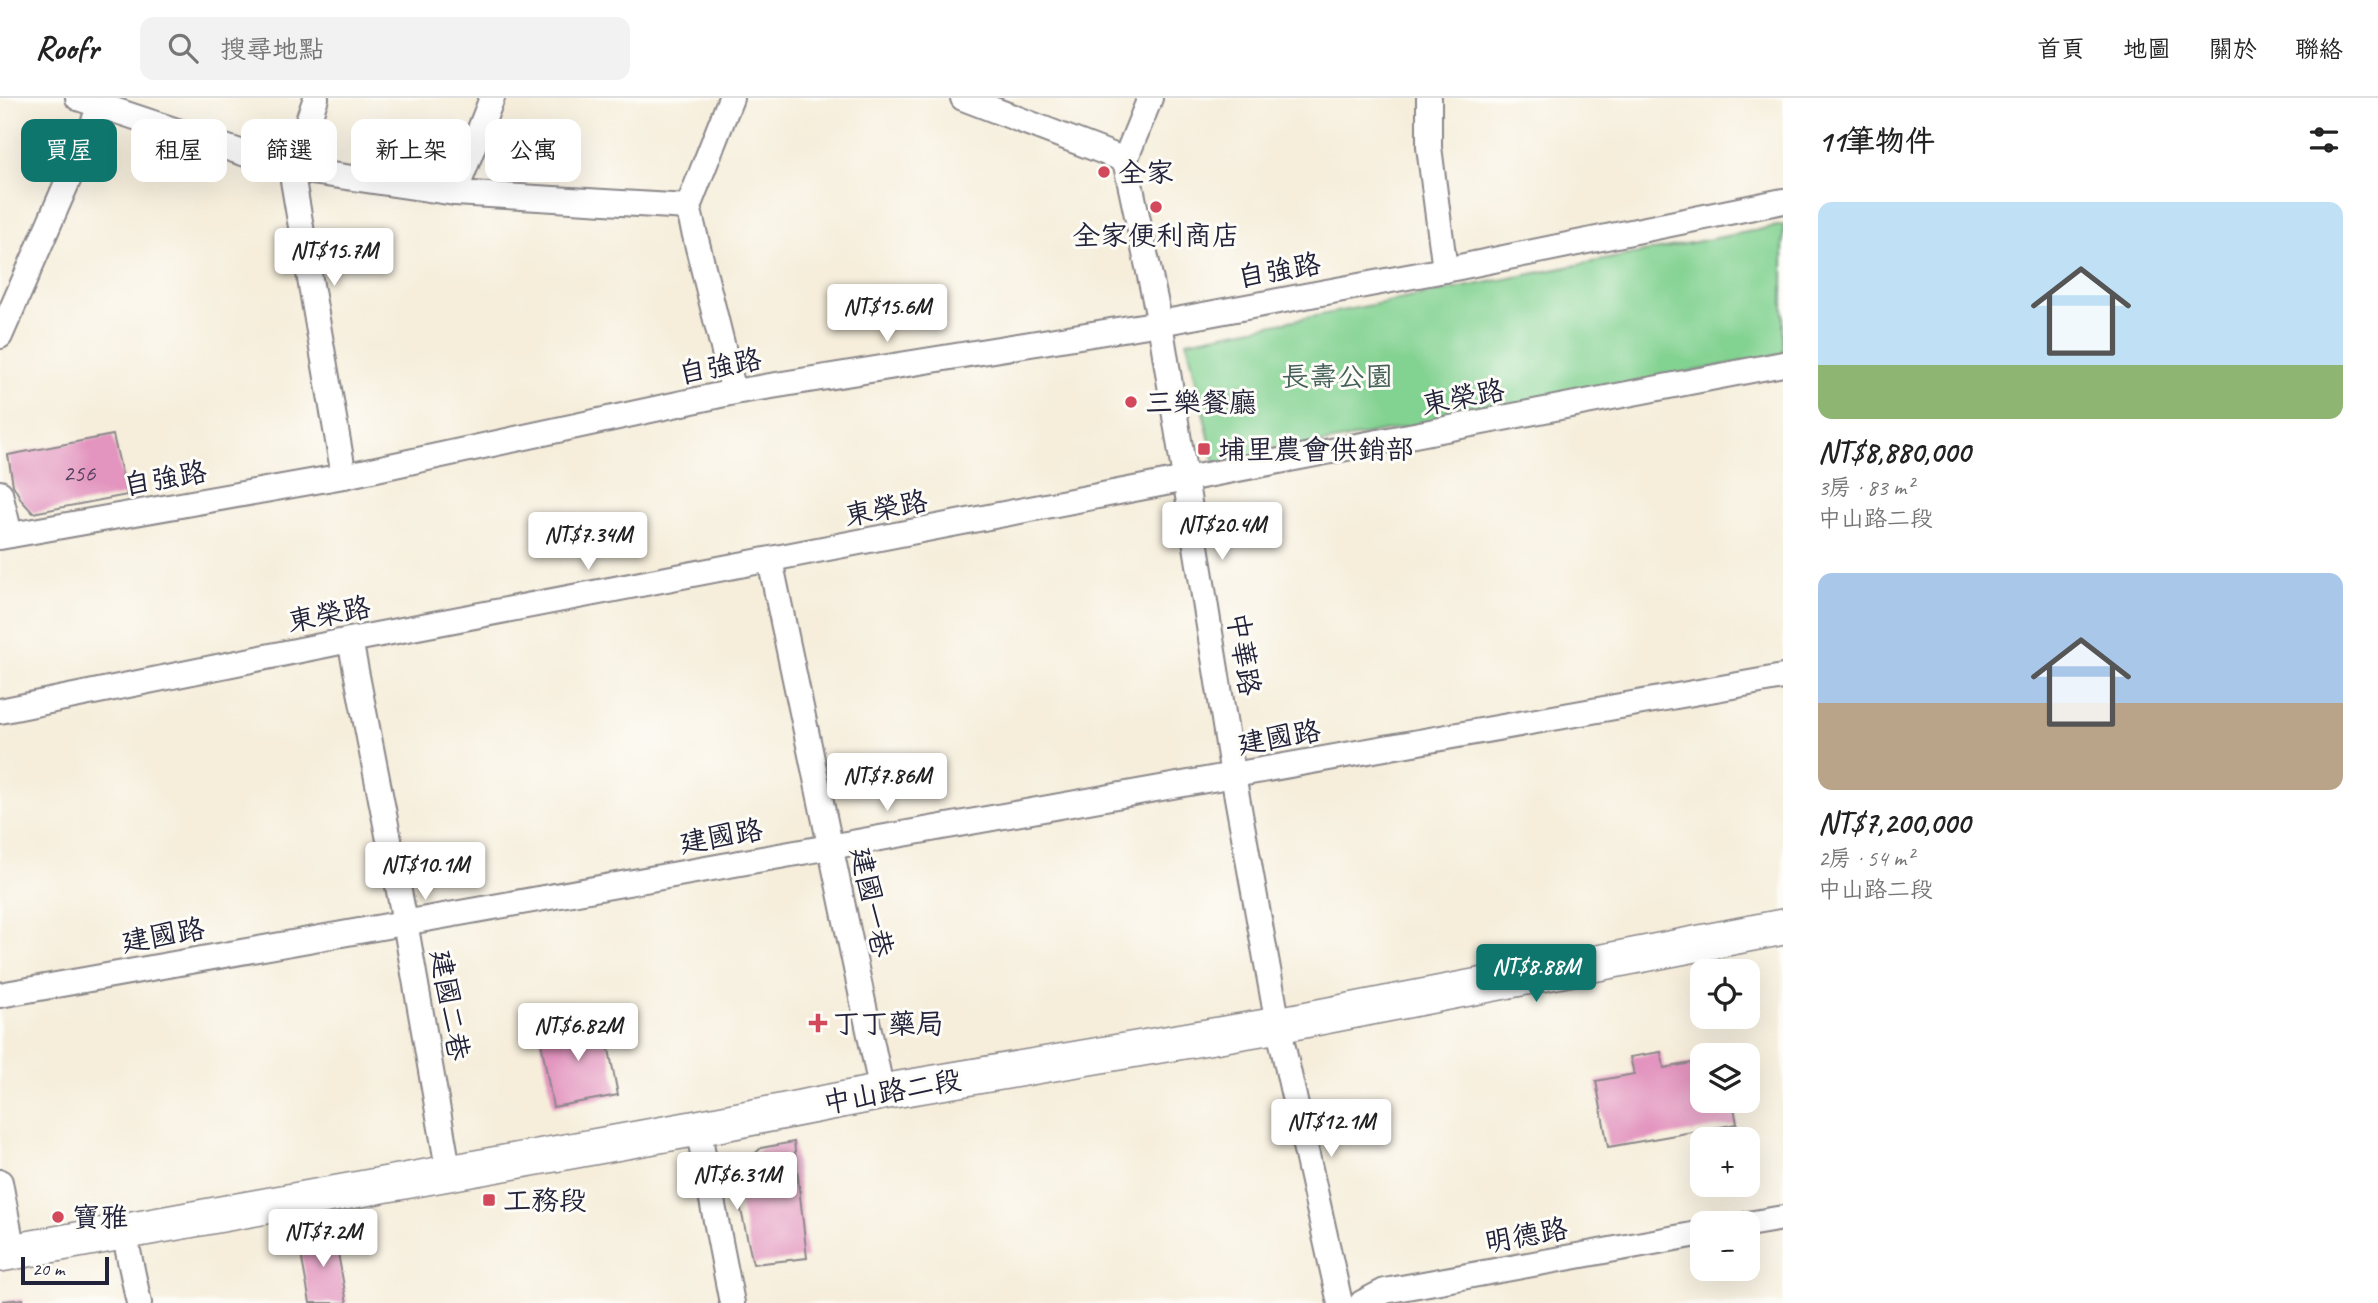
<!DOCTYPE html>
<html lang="zh-TW">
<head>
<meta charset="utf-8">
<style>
	body { margin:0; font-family:Caveat,"LXGW WenKai TC",sans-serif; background:#f2f2f2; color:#222; height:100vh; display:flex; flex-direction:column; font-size:26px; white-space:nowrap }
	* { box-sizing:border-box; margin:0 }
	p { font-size:23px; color:#767676 }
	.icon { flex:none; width:38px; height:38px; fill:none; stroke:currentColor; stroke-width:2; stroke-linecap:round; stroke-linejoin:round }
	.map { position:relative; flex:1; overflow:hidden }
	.drawer { display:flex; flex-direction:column; background:#fff; width:595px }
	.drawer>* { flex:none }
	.hud { position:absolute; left:21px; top:21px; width:665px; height:63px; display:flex; gap:14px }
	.fabs { position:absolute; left:1690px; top:861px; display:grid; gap:14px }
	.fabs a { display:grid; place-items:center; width:70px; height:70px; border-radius:14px; background:#fff; box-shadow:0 7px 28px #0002; font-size:35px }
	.scale { position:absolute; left:21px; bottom:18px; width:88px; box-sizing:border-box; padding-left:7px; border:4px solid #22223b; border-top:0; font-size:19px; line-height:24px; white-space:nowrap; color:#22223b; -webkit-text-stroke:5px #fdfcf7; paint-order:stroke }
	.price { position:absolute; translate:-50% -60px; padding:0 16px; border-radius:7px; background:#fff; color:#222; font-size:23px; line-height:46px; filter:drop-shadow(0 2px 4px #0008) }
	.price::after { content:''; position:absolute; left:50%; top:42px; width:21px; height:16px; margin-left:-10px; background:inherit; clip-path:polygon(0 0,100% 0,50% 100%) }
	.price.current { background:#0f766e; color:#fff }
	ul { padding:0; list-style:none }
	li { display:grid; align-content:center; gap:14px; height:371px; padding:0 35px }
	li span { display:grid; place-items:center; height:217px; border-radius:14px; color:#555 }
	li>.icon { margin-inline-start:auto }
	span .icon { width:126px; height:126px; fill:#fffc; stroke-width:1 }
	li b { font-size:30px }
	h2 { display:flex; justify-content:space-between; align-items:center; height:84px; padding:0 35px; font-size:30px }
	.chip { padding:0 24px; border-radius:14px; background:#fff; box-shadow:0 7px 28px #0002; font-size:24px; line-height:63px }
	.chip.current { background:#0f766e; color:#fff }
	header { display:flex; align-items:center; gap:42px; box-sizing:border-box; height:98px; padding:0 35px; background:#fff; border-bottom:2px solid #e0e0e0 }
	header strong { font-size:33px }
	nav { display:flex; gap:38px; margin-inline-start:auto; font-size:24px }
	.search { width:490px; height:63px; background:#f2f2f2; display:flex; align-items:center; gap:18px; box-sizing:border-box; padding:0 24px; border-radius:14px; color:#767676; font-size:26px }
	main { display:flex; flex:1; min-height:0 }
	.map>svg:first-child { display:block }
	.green { fill:#82d291; stroke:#527a66; stroke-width:2 }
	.building { fill:#e395bf }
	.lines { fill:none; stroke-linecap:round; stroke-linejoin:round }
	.street-casing { stroke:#8c888b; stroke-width:28 }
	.secondary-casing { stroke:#8c888b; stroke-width:38 }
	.street { stroke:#fff; stroke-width:24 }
	.secondary { stroke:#fff; stroke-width:35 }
	.poi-dot { fill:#d1495b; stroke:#fdfcf7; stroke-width:2.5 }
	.labels { text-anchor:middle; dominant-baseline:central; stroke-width:6; stroke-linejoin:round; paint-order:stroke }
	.number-label { font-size:24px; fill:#523f5c }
	.poi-label { font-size:28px; fill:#22223b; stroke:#fdfcf7; text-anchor:start }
	.street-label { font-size:28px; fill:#22223b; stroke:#fdfcf7 }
	.park-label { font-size:28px; fill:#446059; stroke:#fdfcf7 }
</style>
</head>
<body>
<header>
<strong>Roofr</strong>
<div class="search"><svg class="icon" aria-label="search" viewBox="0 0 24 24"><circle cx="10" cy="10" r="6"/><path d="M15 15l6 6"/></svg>搜尋地點</div>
<nav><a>首頁</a><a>地圖</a><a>關於</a><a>聯絡</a></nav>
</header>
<main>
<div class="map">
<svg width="1783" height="1205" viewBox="0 0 1783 1205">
	<rect width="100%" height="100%" fill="#fdfcf7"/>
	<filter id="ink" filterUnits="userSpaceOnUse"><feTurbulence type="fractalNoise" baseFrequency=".0143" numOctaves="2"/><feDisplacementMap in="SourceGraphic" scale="14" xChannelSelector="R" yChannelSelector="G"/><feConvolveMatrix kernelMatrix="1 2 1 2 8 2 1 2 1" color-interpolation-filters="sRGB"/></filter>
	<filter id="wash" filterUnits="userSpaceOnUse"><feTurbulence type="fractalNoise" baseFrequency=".00686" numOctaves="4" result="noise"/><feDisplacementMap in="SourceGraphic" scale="28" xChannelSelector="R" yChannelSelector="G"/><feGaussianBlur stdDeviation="1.57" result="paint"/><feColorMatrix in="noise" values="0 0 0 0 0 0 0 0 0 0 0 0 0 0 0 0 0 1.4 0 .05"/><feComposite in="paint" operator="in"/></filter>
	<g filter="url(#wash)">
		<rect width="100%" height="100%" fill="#f6eedb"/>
		<polygon class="green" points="1783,127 1783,256 1215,366 1187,243"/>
		<g id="blocks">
			<g class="building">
				<polygon points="113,337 127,397 33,415 22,403 13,387 8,357"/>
				<polygon points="603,921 618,997 553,1009 539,933"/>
				<polygon points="1661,954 1664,970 1703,963 1703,1003 1733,1003 1737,1026 1608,1049 1596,983 1634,976 1630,959"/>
				<polygon points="794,1044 807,1160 753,1166 733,1076 761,1050"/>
				<polygon points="334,1133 347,1205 310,1205 298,1140"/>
				<polygon points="23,1201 24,1205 3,1205 3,1203"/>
			</g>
		</g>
	</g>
	<g filter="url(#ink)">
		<use href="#blocks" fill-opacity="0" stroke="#8c888b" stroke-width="2"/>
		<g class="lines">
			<g class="street-casing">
				<g id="street">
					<polyline points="78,0 291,71 455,95 688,109"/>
					<polyline points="316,0 291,71 344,378"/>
					<polyline points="731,0 688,109 734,294"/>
					<polyline points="963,0 1125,62"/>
					<polyline points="1150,0 1125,62 1160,225 1233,677 1278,927 1340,1205"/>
					<polyline points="1429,0 1429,49 1445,172"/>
					<polyline points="455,95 492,0"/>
					<polyline points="0,238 104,0"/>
					<polyline points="0,395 10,437"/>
					<polyline points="0,439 344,378 734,294 1160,225 1445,172 1783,103"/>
					<polyline points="770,462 882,994"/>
					<polyline points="350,542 405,824 449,1076"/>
					<polyline points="0,613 350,542 1783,266"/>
					<polyline points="0,897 1783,579"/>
					<polyline points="698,1030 732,1205"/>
					<polyline points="0,1084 13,1154"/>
					<polyline points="1748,1126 1783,1120"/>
					<polyline points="124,1134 139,1205"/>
					<polyline points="1362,1205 1385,1193 1703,1135"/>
				</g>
			</g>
			<g class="secondary-casing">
				<polyline id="secondary" points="0,1156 698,1030 882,994 1278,927 1783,829"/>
			</g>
			<use href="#street" class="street"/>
			<use href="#secondary" class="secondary"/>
		</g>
	</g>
	<g class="poi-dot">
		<circle cx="1104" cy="74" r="7"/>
		<circle cx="1156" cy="109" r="7"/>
		<circle cx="1131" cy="304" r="7"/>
		<rect x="1197" y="344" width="14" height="14" rx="3.5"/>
		<path d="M814.5 914.5h7v7h7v7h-7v7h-7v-7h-7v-7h7z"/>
		<rect x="482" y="1095" width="14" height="14" rx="3.5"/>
		<circle cx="58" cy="1119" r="7"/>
	</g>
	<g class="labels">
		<g class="number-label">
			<text x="79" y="375">256</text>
		</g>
		<g class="poi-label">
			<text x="1118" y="74">全家</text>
			<text x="1156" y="137" text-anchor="middle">全家便利商店</text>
			<text x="1145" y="304">三樂餐廳</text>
			<text x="1218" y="351">埔里農會供銷部</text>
			<text x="832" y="925">丁丁藥局</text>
			<text x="503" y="1102">工務段</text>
			<text x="72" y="1119">寶雅</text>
		</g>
		<g class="street-label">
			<text transform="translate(1279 172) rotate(-10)">自強路</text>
			<text transform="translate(720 268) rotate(-11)">自強路</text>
			<text transform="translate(1463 299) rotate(-11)">東榮路</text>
			<text transform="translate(165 380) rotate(-10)">自強路</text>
			<text transform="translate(886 410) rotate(-11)">東榮路</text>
			<text transform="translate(329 516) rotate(-11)">東榮路</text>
			<text transform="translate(1244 556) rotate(81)">中華路</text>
			<text transform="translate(1279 639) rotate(-10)">建國路</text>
			<text transform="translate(721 738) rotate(-10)">建國路</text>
			<text transform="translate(872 804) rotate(78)">建國一巷</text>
			<text transform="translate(163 837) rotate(-10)">建國路</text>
			<text transform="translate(450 907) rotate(80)">建國二巷</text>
			<text transform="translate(892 993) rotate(-10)">中山路二段</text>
			<text transform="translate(1526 1137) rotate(-10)">明德路</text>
		</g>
		<g class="park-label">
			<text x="1337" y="278">長壽公園</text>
		</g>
	</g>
</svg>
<div class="fabs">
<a><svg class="icon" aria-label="locate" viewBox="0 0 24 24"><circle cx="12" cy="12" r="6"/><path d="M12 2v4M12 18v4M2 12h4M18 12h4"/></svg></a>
<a><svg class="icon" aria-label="layers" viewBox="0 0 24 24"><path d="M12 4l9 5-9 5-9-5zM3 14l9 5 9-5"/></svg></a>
<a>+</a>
<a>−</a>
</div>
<div class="scale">20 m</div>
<b class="price" style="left:334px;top:190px">NT$15.7M</b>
<b class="price" style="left:887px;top:246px">NT$15.6M</b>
<b class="price" style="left:1222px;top:464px">NT$20.4M</b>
<b class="price" style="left:588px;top:474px">NT$7.34M</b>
<b class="price" style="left:887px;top:715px">NT$7.86M</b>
<b class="price" style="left:425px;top:804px">NT$10.1M</b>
<b class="price current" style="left:1536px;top:906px">NT$8.88M</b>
<b class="price" style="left:578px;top:965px">NT$6.82M</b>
<b class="price" style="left:1331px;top:1061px">NT$12.1M</b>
<b class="price" style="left:737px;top:1114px">NT$6.31M</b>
<b class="price" style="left:323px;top:1171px">NT$7.2M</b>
<div class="hud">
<a class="chip current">買屋</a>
<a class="chip">租屋</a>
<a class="chip">篩選</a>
<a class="chip">新上架</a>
<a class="chip">公寓</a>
</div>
</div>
<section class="drawer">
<h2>11筆物件<svg class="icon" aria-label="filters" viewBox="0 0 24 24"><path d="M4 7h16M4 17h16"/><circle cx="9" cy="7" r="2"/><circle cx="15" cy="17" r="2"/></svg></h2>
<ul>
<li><span style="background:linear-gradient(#bfe0f5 75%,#8fb573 0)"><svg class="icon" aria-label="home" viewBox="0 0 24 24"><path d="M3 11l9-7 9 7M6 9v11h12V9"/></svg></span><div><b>NT$8,880,000</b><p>3房 · 83 m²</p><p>中山路二段</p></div></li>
<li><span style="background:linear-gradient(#a9c7e8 60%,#b9a48a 0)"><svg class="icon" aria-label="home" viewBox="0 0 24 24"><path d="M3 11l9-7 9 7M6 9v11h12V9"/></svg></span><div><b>NT$7,200,000</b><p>2房 · 54 m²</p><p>中山路二段</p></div></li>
</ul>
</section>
</main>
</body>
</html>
